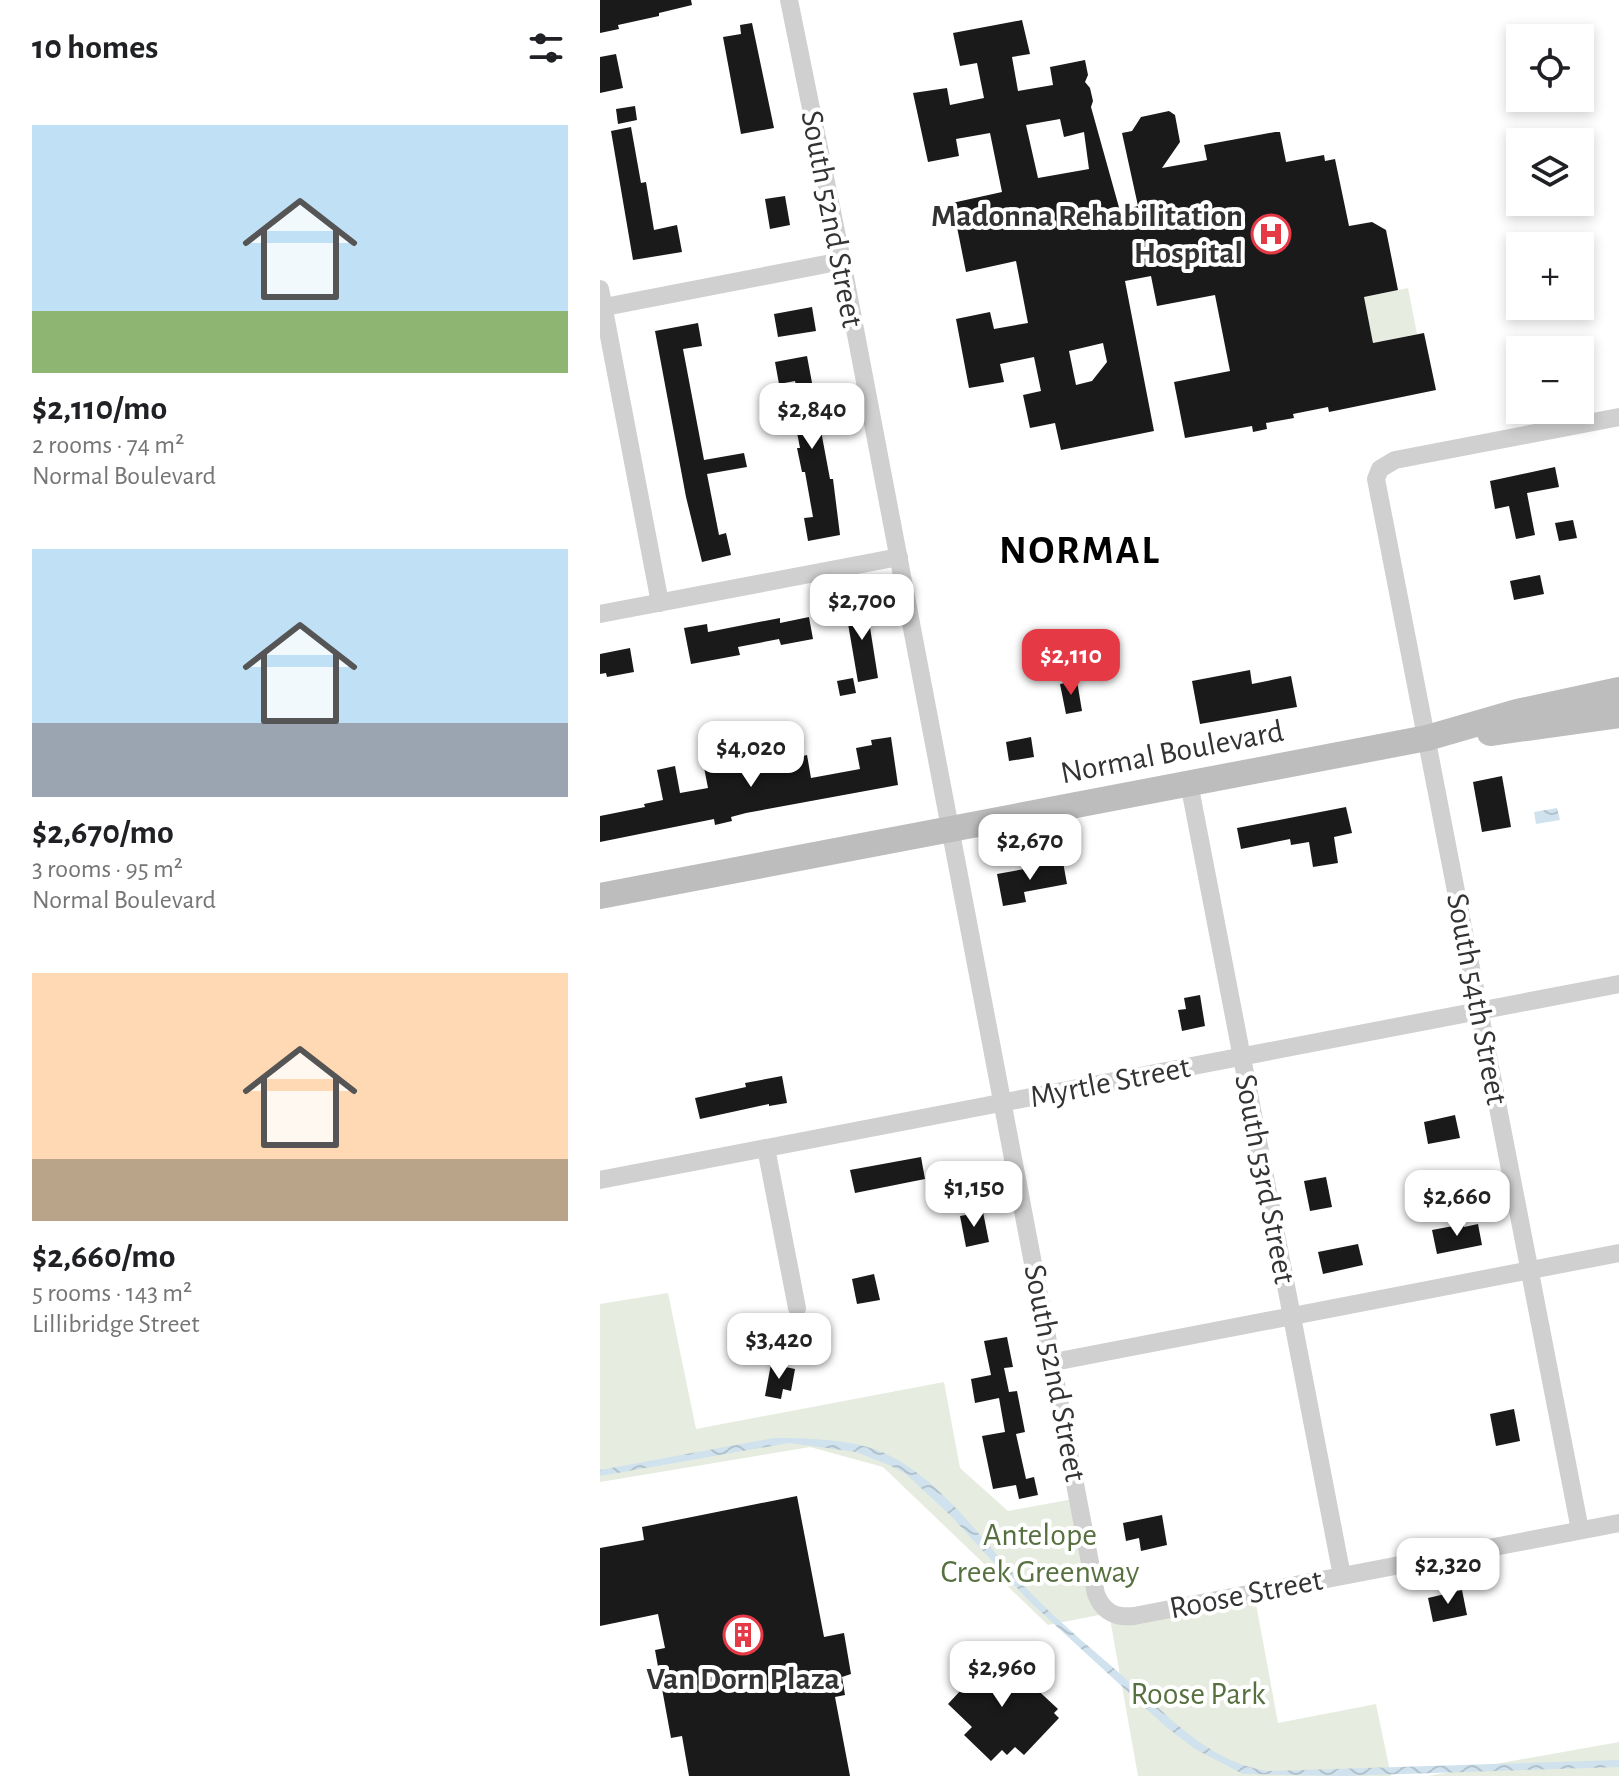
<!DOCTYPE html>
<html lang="en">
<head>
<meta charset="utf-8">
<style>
	body { margin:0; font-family:"Alegreya Sans",sans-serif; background:#f6f6f6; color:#202124; height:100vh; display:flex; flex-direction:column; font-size:30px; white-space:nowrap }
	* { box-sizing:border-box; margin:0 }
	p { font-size:26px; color:#757577 }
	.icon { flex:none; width:44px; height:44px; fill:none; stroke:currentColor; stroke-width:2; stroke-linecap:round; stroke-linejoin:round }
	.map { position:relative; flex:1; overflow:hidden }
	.details { display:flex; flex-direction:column; background:#fff; width:600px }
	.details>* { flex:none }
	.fabs { position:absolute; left:906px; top:24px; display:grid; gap:16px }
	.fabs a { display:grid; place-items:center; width:88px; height:88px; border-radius:0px; background:#fff; box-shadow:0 4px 12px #0003; font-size:40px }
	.price { position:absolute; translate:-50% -68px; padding:0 18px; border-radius:16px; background:#fff; color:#222; font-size:26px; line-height:52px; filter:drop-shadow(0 2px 4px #0008) }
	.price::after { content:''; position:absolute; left:50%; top:48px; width:24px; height:18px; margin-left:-12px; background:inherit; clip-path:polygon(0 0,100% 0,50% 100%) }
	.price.active { background:#e63946; color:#fff }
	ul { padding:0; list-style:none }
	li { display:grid; align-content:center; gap:16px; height:424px; padding:0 32px }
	li span { display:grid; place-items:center; height:248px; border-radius:0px; color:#555 }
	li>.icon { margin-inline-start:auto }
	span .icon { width:144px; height:144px; fill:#fffc; stroke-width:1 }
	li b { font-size:34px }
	h2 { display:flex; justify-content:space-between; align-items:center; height:96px; padding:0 32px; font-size:34px }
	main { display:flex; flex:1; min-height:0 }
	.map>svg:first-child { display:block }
	.green { fill:#e6ecdf }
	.water { fill:url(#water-waves) }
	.building { fill:#1a1a1a; fill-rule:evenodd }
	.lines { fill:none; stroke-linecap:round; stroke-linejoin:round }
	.street { stroke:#d0d0d0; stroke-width:18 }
	.secondary { stroke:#bdbdbd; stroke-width:26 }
	.labels { text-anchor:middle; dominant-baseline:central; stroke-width:8; stroke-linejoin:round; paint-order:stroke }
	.poi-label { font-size:32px; font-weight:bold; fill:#333; stroke:#fff; text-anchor:end }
	.street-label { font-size:32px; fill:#333; stroke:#fff }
	.park-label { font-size:32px; fill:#56703f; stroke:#fff }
	.district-label { font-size:40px; font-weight:bold; letter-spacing:2px; fill:#000; stroke:#fff }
</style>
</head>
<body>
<main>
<section class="details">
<h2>10 homes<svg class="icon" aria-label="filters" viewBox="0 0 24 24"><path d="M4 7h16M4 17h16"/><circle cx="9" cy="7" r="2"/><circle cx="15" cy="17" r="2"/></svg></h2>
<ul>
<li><span style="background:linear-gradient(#bfe0f5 75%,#8fb573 0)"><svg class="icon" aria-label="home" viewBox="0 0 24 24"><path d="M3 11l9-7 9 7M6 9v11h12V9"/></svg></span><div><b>$2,110/mo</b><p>2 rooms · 74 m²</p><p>Normal Boulevard</p></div></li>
<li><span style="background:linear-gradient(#bfe0f5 70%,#9aa5b1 0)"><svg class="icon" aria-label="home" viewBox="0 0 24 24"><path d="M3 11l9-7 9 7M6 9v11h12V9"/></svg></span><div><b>$2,670/mo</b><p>3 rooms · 95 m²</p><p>Normal Boulevard</p></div></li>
<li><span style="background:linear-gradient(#ffd9b3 75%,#b9a48a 0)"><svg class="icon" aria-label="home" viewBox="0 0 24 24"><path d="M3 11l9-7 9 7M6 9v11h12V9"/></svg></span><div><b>$2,660/mo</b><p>5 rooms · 143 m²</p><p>Lillibridge Street</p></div></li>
</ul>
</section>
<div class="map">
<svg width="1019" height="1776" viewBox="0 0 1019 1776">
	<defs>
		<pattern id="water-waves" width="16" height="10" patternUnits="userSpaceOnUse" patternTransform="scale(2)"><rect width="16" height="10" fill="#cfe2ee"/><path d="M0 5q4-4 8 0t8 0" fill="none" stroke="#b2c2cd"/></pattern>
	</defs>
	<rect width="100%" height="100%" fill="#fff"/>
	<g class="green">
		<polygon points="808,288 817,334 773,343 764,297"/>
		<polygon points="68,1293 96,1429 344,1382 360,1468 408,1511 479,1498 509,1612 654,1593 678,1723 776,1704 791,1776 538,1776 509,1613 448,1625 283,1467 210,1447 0,1482 0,1304"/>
		<polygon points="1019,1742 1019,1776 828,1776"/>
	</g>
	<g class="water">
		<polygon points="957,808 960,820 936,824 934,812"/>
		<path d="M174 1438C208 1438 245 1439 277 1450 337 1473 382 1540 424 1586 460 1624 502 1657 541 1692 579 1727 615 1763 668 1771L1019 1760V1767L742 1776 643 1774 595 1749 565 1726 429 1601 351 1516 306 1474 289 1465 256 1452 189 1443 0 1476V1470Z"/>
	</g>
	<g class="building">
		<polygon points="0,0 91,0 92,5 59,13 59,16 18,25 19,29 0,33"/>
		<path d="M422 20 430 54 412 57 418 91 453 85 450 67 485 60 488 75 485 82 490 88 493 101 491 107 520 211 538 206 522 133 532 131 541 117 569 111 575 115 580 142 562 168 607 160 604 145 675 132H680L686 162 724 155 725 161 735 159 749 226 772 222 786 230 798 290 764 297 773 343 824 333 836 390 729 412 728 407 693 414 694 418 666 423 667 429 653 432 652 426 585 438 574 382 630 371 615 295 557 306 551 276 525 281 554 431 461 450 455 423 430 428 423 395 441 391 434 357 400 364 404 382 369 388 356 319 390 312 394 329 428 323 416 261 366 272 359 237 352 203 402 192 390 133 356 139 359 156 328 162 313 93 347 88 350 105 384 98 377 63 360 66 353 33ZM460 119 464 137 484 132 489 169 438 178 426 125ZM503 343 507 362 492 381 476 385 469 351Z"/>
		<polygon points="152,23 174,128 141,134 123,37 141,34 140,25"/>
		<polygon points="16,54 23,88 0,93 0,57"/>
		<polygon points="35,106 37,120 18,124 16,109"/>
		<polygon points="31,127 41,183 46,182 54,230 77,225 82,252 33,260 11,131"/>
		<polygon points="185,196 190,225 170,229 165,199"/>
		<polygon points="212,307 216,331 178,337 174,314"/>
		<polygon points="98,323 102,346 83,349 104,460 144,453 147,467 107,474 119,535 126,533 131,555 102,562 86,497 55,331"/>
		<polygon points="207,356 230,479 233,479 240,535 208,541 204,518 213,517 205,472 202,472 197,448 200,448 192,407 201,405 195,381 179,384 175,362"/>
		<polygon points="955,467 959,487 927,493 935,535 916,539 909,506 895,509 890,481"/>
		<polygon points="973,520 977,538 959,541 955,523"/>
		<polygon points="940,575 944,594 914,600 910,581"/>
		<polygon points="266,602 278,678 258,682 245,606"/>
		<polygon points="209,617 213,639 181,645 179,639 138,647 140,655 91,664 84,628 107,624 108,632 180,618 180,623"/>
		<polygon points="30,648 34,672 7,677 6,673 0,674 0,654"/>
		<polygon points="650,670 652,684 691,676 697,707 600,724 592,681"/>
		<polygon points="253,678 256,693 240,696 237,681"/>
		<polygon points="477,681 482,711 466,714 460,684"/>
		<polygon points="291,737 298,785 146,813 131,817 132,821 115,825 114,819 0,842 0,816 45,807 44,804 63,800 57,770 75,766 80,793 108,788 102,757 121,753 123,762 198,749 199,757 207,755 211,778 260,769 256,748 272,745 271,740"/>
		<polygon points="431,737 434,757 409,761 406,742"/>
		<polygon points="902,776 911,827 882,832 873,782"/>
		<polygon points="746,807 752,833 734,837 738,863 713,867 709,842 691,845 690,839 641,849 637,828"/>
		<polygon points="463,862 467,884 424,892 426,902 403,906 397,874"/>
		<polygon points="600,995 605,1026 582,1031 578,1010 586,1009 584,998"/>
		<polygon points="182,1076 187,1103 169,1106 169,1104 100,1119 95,1098 146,1087 145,1083"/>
		<polygon points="855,1115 860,1138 828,1144 824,1122"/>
		<polygon points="321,1157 325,1179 255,1193 250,1170"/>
		<polygon points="726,1177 732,1207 710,1211 704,1181"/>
		<polygon points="383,1212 389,1242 366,1247 360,1216"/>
		<polygon points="864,1224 864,1227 878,1224 882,1245 837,1254 832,1230"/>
		<polygon points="758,1244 763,1265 723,1274 718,1252"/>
		<polygon points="274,1274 280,1300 257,1304 252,1279"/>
		<polygon points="407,1337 413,1367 404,1368 409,1392 417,1391 425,1432 416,1434 426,1479 434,1477 438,1495 419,1499 416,1485 393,1489 382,1436 405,1432 399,1398 375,1403 371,1379 391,1375 384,1341"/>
		<polygon points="171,1364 195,1369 191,1391 183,1389 181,1399 165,1396"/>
		<polygon points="914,1409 920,1441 896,1446 890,1414"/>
		<polygon points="197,1496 224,1637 244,1633 251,1674 242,1677 245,1695 235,1697 250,1776 89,1776 82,1736 71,1738 55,1650 65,1648 58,1614 0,1626 0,1548 44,1540 42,1527"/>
		<polygon points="562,1515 567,1545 541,1551 539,1538 526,1541 523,1523"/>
		<polygon points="862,1590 867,1615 833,1622 828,1598"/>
		<polygon points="374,1653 385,1664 390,1659 398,1665 404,1659 458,1709 454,1713 459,1718 424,1755 415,1747 407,1755 402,1750 391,1761 364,1735 372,1727 348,1704 374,1676 362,1665"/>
	</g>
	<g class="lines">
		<g class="street">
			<path d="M189 0 242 261 496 1594C503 1612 515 1618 534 1616L1019 1523"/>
			<polyline points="0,289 60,603"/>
			<polyline points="0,308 242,261"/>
			<polyline points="0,614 299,557"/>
			<polyline points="589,783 742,1576"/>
			<polyline points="166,1148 197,1308"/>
			<polyline points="0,1180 1019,984"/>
			<polyline points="454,1362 1019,1253"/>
			<polyline points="980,1530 776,479 780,469 795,460 1019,417"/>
		</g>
		<g class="secondary">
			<polyline points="890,733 1019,715"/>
			<polyline points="0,896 827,738 917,712 1019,690"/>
		</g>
	</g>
	<defs>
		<g id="hospital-ring" transform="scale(2)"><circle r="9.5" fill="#fff" stroke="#e63946" stroke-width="1.5"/><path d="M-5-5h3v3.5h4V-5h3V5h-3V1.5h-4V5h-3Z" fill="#e63946"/></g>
		<g id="building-ring" transform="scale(2)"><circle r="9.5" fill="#fff" stroke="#e63946" stroke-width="1.5"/><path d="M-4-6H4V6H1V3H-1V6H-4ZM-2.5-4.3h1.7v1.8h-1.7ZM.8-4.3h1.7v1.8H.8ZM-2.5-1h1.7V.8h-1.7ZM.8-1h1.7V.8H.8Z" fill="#e63946"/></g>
	</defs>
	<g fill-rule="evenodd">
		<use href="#hospital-ring" x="671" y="234"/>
		<use href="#building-ring" x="143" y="1635"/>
	</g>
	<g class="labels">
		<g class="poi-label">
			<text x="643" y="216">Madonna Rehabilitation<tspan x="643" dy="37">Hospital</tspan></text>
			<text x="143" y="1679" text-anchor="middle">Van Dorn Plaza</text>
		</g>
		<g class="street-label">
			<text transform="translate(232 219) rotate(79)">South 52nd Street</text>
			<text transform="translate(572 752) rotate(-11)">Normal Boulevard</text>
			<text transform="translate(877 999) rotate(79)">South 54th Street</text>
			<text transform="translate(510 1082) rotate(-11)">Myrtle Street</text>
			<text transform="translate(665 1179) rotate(79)">South 53rd Street</text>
			<text transform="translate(455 1373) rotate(79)">South 52nd Street</text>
			<text transform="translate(646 1594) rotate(-11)">Roose Street</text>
		</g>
		<g class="park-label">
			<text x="440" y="1535">Antelope<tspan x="440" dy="37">Creek Greenway</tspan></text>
			<text x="598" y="1694">Roose Park</text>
		</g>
		<g class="district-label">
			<text x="480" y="551">NORMAL</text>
		</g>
	</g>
</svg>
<div class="fabs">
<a><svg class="icon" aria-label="locate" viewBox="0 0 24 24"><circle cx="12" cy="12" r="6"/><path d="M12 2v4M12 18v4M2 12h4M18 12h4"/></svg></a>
<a><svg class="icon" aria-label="layers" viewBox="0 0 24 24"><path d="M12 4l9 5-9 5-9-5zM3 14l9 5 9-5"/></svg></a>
<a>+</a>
<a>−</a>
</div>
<b class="price" style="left:212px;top:451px">$2,840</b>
<b class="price" style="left:262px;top:642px">$2,700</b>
<b class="price active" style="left:471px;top:697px">$2,110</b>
<b class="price" style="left:151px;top:789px">$4,020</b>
<b class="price" style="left:430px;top:882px">$2,670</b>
<b class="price" style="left:374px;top:1229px">$1,150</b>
<b class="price" style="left:857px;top:1238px">$2,660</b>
<b class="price" style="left:179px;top:1381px">$3,420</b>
<b class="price" style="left:848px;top:1606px">$2,320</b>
<b class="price" style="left:402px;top:1709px">$2,960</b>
</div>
</main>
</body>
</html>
